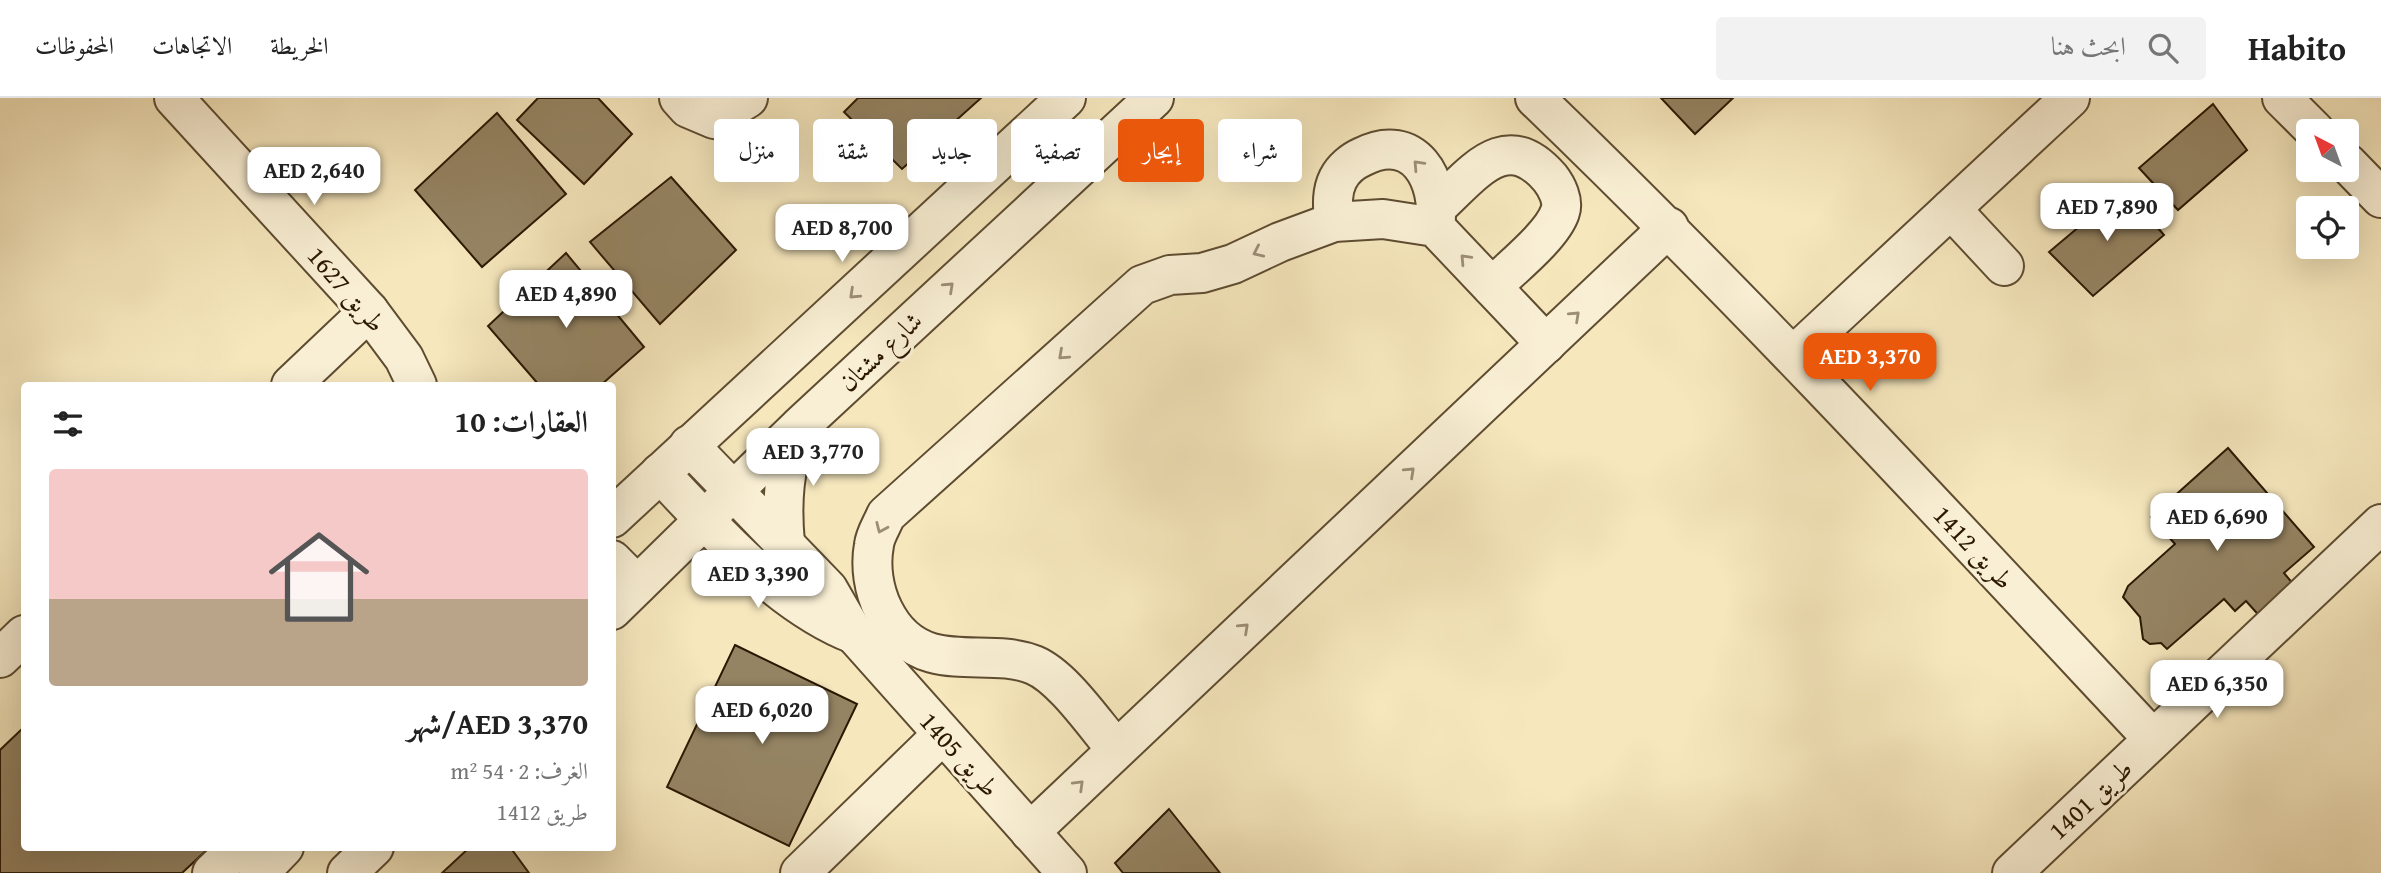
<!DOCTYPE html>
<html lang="ar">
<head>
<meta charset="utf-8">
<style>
	body { margin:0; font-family:"Gentium Book Plus",Amiri,serif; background:#f2f2f2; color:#222; direction:rtl; height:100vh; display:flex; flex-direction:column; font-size:26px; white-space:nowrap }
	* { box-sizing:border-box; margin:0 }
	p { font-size:23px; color:#767676 }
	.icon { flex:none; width:38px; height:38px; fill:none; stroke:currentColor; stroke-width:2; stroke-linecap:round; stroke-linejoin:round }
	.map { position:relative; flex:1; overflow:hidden; direction:ltr }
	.side { position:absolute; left:21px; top:284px; width:595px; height:469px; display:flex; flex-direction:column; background:#fff; border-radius:7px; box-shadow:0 7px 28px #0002; direction:rtl }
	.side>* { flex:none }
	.hud { position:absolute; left:637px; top:21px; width:665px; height:63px; direction:rtl; display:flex; gap:14px }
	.needle { width:46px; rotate:319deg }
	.fabs { position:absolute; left:2296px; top:21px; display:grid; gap:14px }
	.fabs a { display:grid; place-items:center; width:63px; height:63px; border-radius:7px; background:#fff; box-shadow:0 7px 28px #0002; font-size:35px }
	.price { position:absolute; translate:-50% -60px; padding:0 16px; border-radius:14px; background:#fff; color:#222; font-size:23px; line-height:46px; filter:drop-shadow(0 2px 4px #0008) }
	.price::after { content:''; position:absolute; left:50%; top:42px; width:21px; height:16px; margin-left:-10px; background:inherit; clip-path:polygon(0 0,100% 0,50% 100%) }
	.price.current { background:#ea580c; color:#fff }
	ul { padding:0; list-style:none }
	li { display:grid; align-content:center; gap:14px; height:371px; padding:0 28px }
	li+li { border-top:2px solid #e0e0e0 }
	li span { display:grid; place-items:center; height:217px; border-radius:7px; color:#555 }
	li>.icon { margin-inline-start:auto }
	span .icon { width:126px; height:126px; fill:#fffc; stroke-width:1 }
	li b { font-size:30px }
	h2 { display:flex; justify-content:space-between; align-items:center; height:84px; padding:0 28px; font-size:30px }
	.tag { padding:0 24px; border-radius:7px; background:#fff; box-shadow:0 7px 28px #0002; font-size:24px; line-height:63px }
	.tag.current { background:#ea580c; color:#fff }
	header { display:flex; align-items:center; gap:42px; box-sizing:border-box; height:98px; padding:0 35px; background:#fff; border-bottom:2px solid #e0e0e0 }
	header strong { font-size:33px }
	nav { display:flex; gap:38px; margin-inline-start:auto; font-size:24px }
	.search { width:490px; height:63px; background:#f2f2f2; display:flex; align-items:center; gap:18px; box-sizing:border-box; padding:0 24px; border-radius:7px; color:#767676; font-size:26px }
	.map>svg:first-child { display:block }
	.building { fill:#958463; stroke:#2b1802; stroke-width:2 }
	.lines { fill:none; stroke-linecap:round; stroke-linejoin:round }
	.minor-casing { stroke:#5e4c31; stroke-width:42 }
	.minor { stroke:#f9efd4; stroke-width:38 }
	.oneway { stroke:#9c8e76 }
	.labels { text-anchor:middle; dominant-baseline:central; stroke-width:6; stroke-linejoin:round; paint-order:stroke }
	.street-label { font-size:26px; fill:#2b1802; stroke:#f9efd4 }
</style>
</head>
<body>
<header>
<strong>Habito</strong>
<div class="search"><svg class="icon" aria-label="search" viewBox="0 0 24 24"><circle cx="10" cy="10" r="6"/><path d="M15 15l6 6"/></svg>ابحث هنا</div>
<nav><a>الخريطة</a><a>الاتجاهات</a><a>المحفوظات</a></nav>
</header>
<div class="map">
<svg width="2381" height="775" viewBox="0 0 2381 775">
	<rect width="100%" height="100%" fill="#f6e7bd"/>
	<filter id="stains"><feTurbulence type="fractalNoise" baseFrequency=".00286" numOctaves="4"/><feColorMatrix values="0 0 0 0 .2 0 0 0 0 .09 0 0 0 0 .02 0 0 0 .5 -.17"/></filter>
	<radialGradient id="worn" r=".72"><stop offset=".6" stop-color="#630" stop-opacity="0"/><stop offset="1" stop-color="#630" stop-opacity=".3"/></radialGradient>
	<g class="building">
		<polygon points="538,0 598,0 632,36 584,86 517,22"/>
		<polygon points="858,0 981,0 902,71 844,14"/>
		<polygon points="1661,0 1733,0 1695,36"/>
		<polygon points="2213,6 2247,52 2178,112 2139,70"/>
		<polygon points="497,15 566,96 482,169 415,92"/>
		<polygon points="671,79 736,152 660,226 590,144"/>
		<polygon points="2124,91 2164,137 2093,198 2049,154"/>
		<polygon points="566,155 644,249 601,287 539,287 488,228"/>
		<polygon points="2228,350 2314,449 2284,475 2298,492 2264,523 2246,503 2235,513 2224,501 2167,551 2161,545 2150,546 2143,541 2140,519 2123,499 2128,488 2175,446 2151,419"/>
		<polygon points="735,547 857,606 789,748 667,689"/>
		<polygon points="24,629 24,749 210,749 182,775 0,775 0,652"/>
		<polygon points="1169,711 1220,775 1123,775 1115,765"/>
		<polygon points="470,749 510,749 529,775 442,775"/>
	</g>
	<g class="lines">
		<g class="minor-casing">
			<g id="minor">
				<polyline points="174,0 369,213 404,260 417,287"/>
				<polyline points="679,0 688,10 714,21 748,0"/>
				<path d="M1535 0C1749 206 1950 424 2153 641"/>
				<polyline points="2282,0 2315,33"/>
				<polyline points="2347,65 2381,100"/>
				<path d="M1438 108C1474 75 1506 29 1550 80 1557 89 1564 103 1560 114 1552 138 1511 170 1492 189"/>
				<polyline points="1951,111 2004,168"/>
				<path d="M1334 124C1333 110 1331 95 1338 81 1343 71 1353 63 1362 59 1414 32 1442 82 1435 129"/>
				<polyline points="1794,257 2070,0"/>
				<polyline points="291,287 369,213"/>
				<polyline points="689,347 828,491 854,536 1067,775"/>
				<path d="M660 375C714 432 779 507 854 536"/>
				<polyline points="612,420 1066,0"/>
				<path d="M785 445C781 404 784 369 798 331"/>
				<polyline points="612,462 637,487"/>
				<polyline points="612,512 799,329 1154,0"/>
				<polyline points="0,560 24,537"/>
				<path d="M1116 651C1095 627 1063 579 1034 567 1002 554 965 564 932 555 888 543 866 489 874 447 875 437 882 427 886 417L1142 187 1170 177 1202 175 1233 166 1280 144 1334 124 1383 121 1435 129 1546 246"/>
				<polyline points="1030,734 1669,129"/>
				<polyline points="212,775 239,749"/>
				<polyline points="259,775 284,749"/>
				<polyline points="347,775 374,749"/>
				<polyline points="800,775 942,637"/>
				<polyline points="2012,775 2381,426"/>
			</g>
		</g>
		<use href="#minor" class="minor"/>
	</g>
	<defs><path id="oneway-chevron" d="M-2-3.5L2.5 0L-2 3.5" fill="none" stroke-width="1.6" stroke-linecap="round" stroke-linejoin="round" transform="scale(1.75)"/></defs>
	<g class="oneway">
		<use href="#oneway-chevron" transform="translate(1418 67) rotate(-133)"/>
		<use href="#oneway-chevron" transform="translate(1258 154) rotate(155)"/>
		<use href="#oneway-chevron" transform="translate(1465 161) rotate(-133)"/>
		<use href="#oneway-chevron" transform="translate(949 189) rotate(-43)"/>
		<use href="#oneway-chevron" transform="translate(854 196) rotate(137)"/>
		<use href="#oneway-chevron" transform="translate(1575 218) rotate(-43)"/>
		<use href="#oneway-chevron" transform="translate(1063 257) rotate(138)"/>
		<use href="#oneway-chevron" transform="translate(1410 374) rotate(-43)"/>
		<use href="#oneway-chevron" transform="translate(881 430) rotate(114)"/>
		<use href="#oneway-chevron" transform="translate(1244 530) rotate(-43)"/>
		<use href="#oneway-chevron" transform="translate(1079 687) rotate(-44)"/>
	</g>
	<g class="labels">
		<g class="street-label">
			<text transform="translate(347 191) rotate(49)">طريق 1627</text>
			<text transform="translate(880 253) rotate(-43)">شارع مشتان</text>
			<text transform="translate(1974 449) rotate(47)">طريق 1412</text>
			<text transform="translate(960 656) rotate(48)">طريق 1405</text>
			<text transform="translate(2090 701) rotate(-43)">طريق 1401</text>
		</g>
	</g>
	<rect width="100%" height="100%" filter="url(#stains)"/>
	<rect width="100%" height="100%" fill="url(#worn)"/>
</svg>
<div class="fabs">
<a><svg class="needle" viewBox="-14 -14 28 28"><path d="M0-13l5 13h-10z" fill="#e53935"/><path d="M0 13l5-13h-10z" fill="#767676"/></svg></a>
<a><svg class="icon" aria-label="locate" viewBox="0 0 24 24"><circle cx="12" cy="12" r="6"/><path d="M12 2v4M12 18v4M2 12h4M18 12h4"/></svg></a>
</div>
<b class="price" style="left:314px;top:109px">AED 2,640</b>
<b class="price" style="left:2107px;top:145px">AED 7,890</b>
<b class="price" style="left:842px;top:166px">AED 8,700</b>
<b class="price" style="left:566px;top:232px">AED 4,890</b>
<b class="price current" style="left:1870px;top:295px">AED 3,370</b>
<b class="price" style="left:813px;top:390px">AED 3,770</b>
<b class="price" style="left:2217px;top:455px">AED 6,690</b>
<b class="price" style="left:758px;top:512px">AED 3,390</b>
<b class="price" style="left:2217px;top:622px">AED 6,350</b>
<b class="price" style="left:762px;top:648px">AED 6,020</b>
<div class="hud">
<a class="tag">شراء</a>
<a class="tag current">إيجار</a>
<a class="tag">تصفية</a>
<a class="tag">جديد</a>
<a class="tag">شقة</a>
<a class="tag">منزل</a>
</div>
<section class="side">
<h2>العقارات: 10<svg class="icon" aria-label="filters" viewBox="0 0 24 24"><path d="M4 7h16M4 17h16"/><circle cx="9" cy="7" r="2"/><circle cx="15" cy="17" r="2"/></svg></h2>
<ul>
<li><span style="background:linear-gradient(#f6c9c9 60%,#b9a48a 0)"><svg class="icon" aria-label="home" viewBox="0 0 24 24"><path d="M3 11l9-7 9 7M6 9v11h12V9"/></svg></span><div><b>AED 3,370/شهر</b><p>الغرف: 2 · 54 m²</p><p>طريق 1412</p></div></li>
</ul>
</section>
</div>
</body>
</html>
